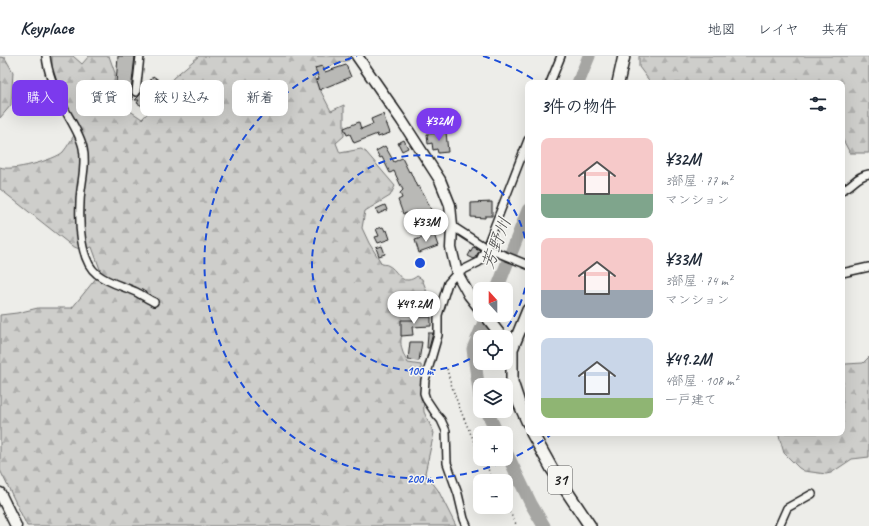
<!DOCTYPE html>
<html lang="ja">
<head>
<meta charset="utf-8">
<style>
	body { margin:0; font-family:Caveat,"Klee One",sans-serif; background:#f2f2f3; color:#1f2937; height:100vh; display:flex; flex-direction:column; font-size:15px; white-space:nowrap }
	* { box-sizing:border-box; margin:0 }
	p { font-size:13px; color:#747a83 }
	.icon { flex:none; width:22px; height:22px; fill:none; stroke:currentColor; stroke-width:2; stroke-linecap:round; stroke-linejoin:round }
	.map { position:relative; flex:1; overflow:hidden }
	.details { position:absolute; left:525px; top:24px; width:320px; height:356px; display:flex; flex-direction:column; background:#fff; border-radius:8px; box-shadow:0 4px 16px #0002 }
	.details>* { flex:none }
	.top-card { position:absolute; left:12px; top:24px; width:380px; height:36px; display:flex; gap:8px }
	.needle { width:26px; rotate:339deg }
	.buttons { position:absolute; left:473px; top:226px; display:grid; gap:8px }
	.buttons a { display:grid; place-items:center; width:40px; height:40px; border-radius:8px; background:#fff; box-shadow:0 4px 16px #0002; font-size:20px }
	.price { position:absolute; translate:-50% -34px; padding:0 9px; border-radius:14px; background:#fff; color:#222; font-size:13px; line-height:26px; filter:drop-shadow(0 1px 2px #0008) }
	.price::after { content:''; position:absolute; left:50%; top:24px; width:12px; height:9px; margin-left:-6px; background:inherit; clip-path:polygon(0 0,100% 0,50% 100%) }
	.price.current { background:#7c3aed; color:#fff }
	ul { padding:0; list-style:none }
	li { display:flex; align-items:center; gap:12px; height:100px; padding:0 16px }
	li span { display:grid; place-items:center; flex:none; width:112px; height:80px; border-radius:8px; color:#555 }
	li>.icon { margin-inline-start:auto }
	span .icon { width:48px; height:48px; fill:#fffc; stroke-width:1 }
	li b { font-size:17px }
	h2 { display:flex; justify-content:space-between; align-items:center; height:48px; padding:0 16px; font-size:17px }
	.tag { padding:0 14px; border-radius:8px; background:#fff; box-shadow:0 4px 16px #0002; font-size:14px; line-height:36px }
	.tag.current { background:#7c3aed; color:#fff }
	header { display:flex; align-items:center; gap:24px; box-sizing:border-box; height:56px; padding:0 20px; background:#fff; border-bottom:1px solid #e0e1e3 }
	header strong { font-size:19px }
	nav { display:flex; gap:22px; margin-inline-start:auto; font-size:14px }
	.map>svg:first-child { display:block }
	.forest { fill:url(#forest-firs); stroke:#757574 }
	.lines { fill:none; stroke-linecap:round; stroke-linejoin:round }
	.river { stroke:#a6a6a3; stroke-width:13 }
	.building { fill:#b9b9b6; stroke:#1c1c1c }
	.street-casing { stroke:#1c1c1c; stroke-width:10 }
	.secondary-casing { stroke:#1c1c1c; stroke-width:13 }
	.primary-casing { stroke:#1c1c1c; stroke-width:14 }
	.path { stroke:#1c1c1c; stroke-width:1.5; stroke-dasharray:1 3; stroke-linecap:butt }
	.street { stroke:#f6f6f2; stroke-width:7 }
	.secondary { stroke:#f6f6f2; stroke-width:10 }
	.primary { stroke:#f6f6f2; stroke-width:11 }
	.ring { fill:none; stroke:#1d4ed8; stroke-width:2; stroke-dasharray:7 5 }
	.labels { text-anchor:middle; dominant-baseline:central; stroke-width:3; stroke-linejoin:round; paint-order:stroke }
	.shield { fill:#f6f6f2; stroke:#5d5d5c; stroke-width:1 }
	.shield-label { font-size:16px; font-weight:bold; fill:#1c1c1c }
	.water-label { font-size:18px; font-style:italic; fill:#535352; stroke:#f6f6f2 }
	.centre { fill:#1d4ed8; stroke:#f6f6f2; stroke-width:2 }
	.ring-label { font-size:12px; text-anchor:middle; font-weight:bold; fill:#1d4ed8; stroke:#f6f6f2; stroke-width:3; stroke-linejoin:round; paint-order:stroke }
</style>
</head>
<body>
<header>
<strong>Keyplace</strong>
<nav><a>地図</a><a>レイヤ</a><a>共有</a></nav>
</header>
<div class="map">
<svg width="869" height="470" viewBox="0 0 869 470">
	<defs>
		<pattern id="forest-firs" width="22" height="20" patternUnits="userSpaceOnUse"><rect width="22" height="20" fill="#cececb"/><path d="M5 1l3.5 6h-7zM16 11l3.5 6h-7z" fill="#b0b0ae"/></pattern>
	</defs>
	<rect width="100%" height="100%" fill="#edede9"/>
	<filter id="ink" filterUnits="userSpaceOnUse"><feTurbulence type="fractalNoise" baseFrequency=".025" numOctaves="2"/><feDisplacementMap in="SourceGraphic" scale="8" xChannelSelector="R" yChannelSelector="G"/><feConvolveMatrix kernelMatrix="1 2 1 2 8 2 1 2 1" color-interpolation-filters="sRGB"/></filter>
	<g filter="url(#ink)">
		<g class="forest">
			<path d="M52 0H73L82 8 89 0H109L115 17 114 44 142 63 161 43 173 22 199 0H349V4C337 8 320 11 314 22L331 55 344 49V80L336 87 340 97 361 93 366 96 395 130 390 140 365 155 362 172 369 187 382 208C396 208 398 226 408 224 411 224 415 222 417 220L422 223 426 233 428 253C407 270 391 278 408 307L421 309 424 356 434 377 425 417 438 434 456 470H27L0 414V259L17 257 38 252H72L101 216 92 191 82 194 72 190 0 133V111C10 116 55 104 63 96 68 90 72 82 77 75L75 64 52 29Z"/>
			<polygon points="639,0 869,0 869,97 850,97 842,82 842,27 651,27 639,11"/>
			<polygon points="0,1 5,2 13,16 11,49 0,62"/>
			<polygon points="869,301 869,401 852,403 831,417 826,418 804,415 799,412 784,397 779,380 779,377 842,377 842,310 846,308 863,307"/>
		</g>
		<g class="lines">
			<g class="river">
				<polyline points="578,27 589,0"/>
				<polyline points="497,233 528,154"/>
				<polyline points="480,341 473,293 487,259"/>
				<polyline points="487,355 497,377"/>
				<polyline points="506,396 531,448 544,470"/>
			</g>
		</g>
		<g class="building">
			<polygon points="118,0 135,0 131,35 133,44 115,42"/>
			<polygon points="346,9 351,21 319,34 316,24 319,23 315,12 322,10 325,16"/>
			<polygon points="153,20 163,27 148,53 137,47 139,44 135,44 140,39 141,33 146,26 148,28"/>
			<polygon points="383,58 390,77 378,81 377,78 354,87 350,78 347,79 344,72 359,66 361,73 373,68 371,63"/>
			<polygon points="446,76 448,96 438,97 437,93 433,94 432,87 428,88 427,78"/>
			<polygon points="404,84 408,92 402,95 398,87"/>
			<polygon points="385,90 394,106 402,102 409,116 410,115 417,131 419,130 423,138 424,138 436,165 424,171 417,155 408,159 407,157 403,158 398,144 402,142 400,137 403,134 400,128 394,115 390,117 382,101 380,102 376,95"/>
			<polygon points="492,146 492,160 485,160 485,162 471,161 471,147"/>
			<polygon points="385,149 387,154 378,158 376,153"/>
			<polygon points="383,171 385,175 387,174 390,183 378,187 375,181 379,180 376,173"/>
			<polygon points="434,178 438,190 419,197 415,184"/>
			<polygon points="382,190 385,198 379,200 376,192"/>
			<polygon points="473,191 480,194 474,203 468,200"/>
			<polygon points="413,261 431,261 431,270 412,271 413,279 401,280 401,264 414,264"/>
			<polygon points="428,277 433,277 429,292 427,292"/>
			<polygon points="410,286 422,286 419,305 408,304"/>
		</g>
		<g class="lines">
			<g class="street-casing">
				<g id="street">
					<path d="M46 0C48 19 56 37 65 54 71 65 81 80 83 92 87 111 80 129 80 147 79 167 80 205 97 218 108 227 123 230 136 236 142 239 148 243 154 246"/>
					<polyline points="550,27 561,0"/>
					<polyline points="136,36 140,0"/>
					<path d="M842 134C854 129 856 120 869 118"/>
					<polyline points="452,170 486,192 528,209"/>
					<polyline points="842,217 869,211"/>
					<polyline points="467,470 464,463 458,438 447,407 446,375 441,364 436,358 426,343 424,337 425,324 438,279 438,259 448,227 457,217 479,206 486,192 528,84"/>
					<polyline points="779,470 787,452 812,438"/>
				</g>
			</g>
			<g class="secondary-casing">
				<g id="secondary">
					<polyline points="357,0 402,65 440,124 450,149 452,170 451,192 457,217 469,239 480,253"/>
					<polyline points="485,259 502,281"/>
					<polyline points="0,437 16,470"/>
				</g>
			</g>
			<g class="primary-casing">
				<g id="primary">
					<polyline points="618,27 624,0"/>
					<polyline points="528,254 512,293 512,326 519,347 528,367"/>
					<polyline points="532,377 552,413 590,470"/>
				</g>
			</g>
			<g class="path">
				<path d="M447 313C454 342 467 370 480 398"/>
				<polyline points="483,403 494,425"/>
				<polyline points="506,449 517,470"/>
			</g>
			<use href="#street" class="street"/>
			<use href="#secondary" class="secondary"/>
			<use href="#primary" class="primary"/>
		</g>
	</g>
	<g class="ring">
		<path d="M528 208A108 108 0 0 1 499 281M480 297A108 108 0 1 1 528 206"/>
		<path d="M553 377A216 216 0 1 1 357 0M483 0A216 216 0 0 1 539 27"/>
	</g>
	<g class="labels">
		<rect class="shield" x="548" y="410" width="24" height="28" rx="3"/>
		<g class="shield-label">
			<text x="560" y="424">31</text>
		</g>
		<g class="water-label">
			<text transform="translate(496 187) rotate(-69)">芳野川</text>
		</g>
	</g>
	<circle cx="420" cy="207" r="6" class="centre"/>
	<g class="ring-label">
		<text x="420" y="319">100 m</text>
		<text x="420" y="427">200 m</text>
	</g>
</svg>
<div class="buttons">
<a><svg class="needle" viewBox="-14 -14 28 28"><path d="M0-13l5 13h-10z" fill="#e53935"/><path d="M0 13l5-13h-10z" fill="#747a83"/></svg></a>
<a><svg class="icon" aria-label="locate" viewBox="0 0 24 24"><circle cx="12" cy="12" r="6"/><path d="M12 2v4M12 18v4M2 12h4M18 12h4"/></svg></a>
<a><svg class="icon" aria-label="layers" viewBox="0 0 24 24"><path d="M12 4l9 5-9 5-9-5zM3 14l9 5 9-5"/></svg></a>
<a>+</a>
<a>−</a>
</div>
<b class="price current" style="left:439px;top:86px">¥32M</b>
<b class="price" style="left:426px;top:187px">¥33M</b>
<b class="price" style="left:414px;top:269px">¥49.2M</b>
<div class="top-card">
<a class="tag current">購入</a>
<a class="tag">賃貸</a>
<a class="tag">絞り込み</a>
<a class="tag">新着</a>
</div>
<section class="details">
<h2>3件の物件<svg class="icon" aria-label="filters" viewBox="0 0 24 24"><path d="M4 7h16M4 17h16"/><circle cx="9" cy="7" r="2"/><circle cx="15" cy="17" r="2"/></svg></h2>
<ul>
<li><span style="background:linear-gradient(#f6c9c9 70%,#7fa58c 0)"><svg class="icon" aria-label="home" viewBox="0 0 24 24"><path d="M3 11l9-7 9 7M6 9v11h12V9"/></svg></span><div><b>¥32M</b><p>3部屋 · 77 m²</p><p>マンション</p></div></li>
<li><span style="background:linear-gradient(#f6c9c9 65%,#9aa5b1 0)"><svg class="icon" aria-label="home" viewBox="0 0 24 24"><path d="M3 11l9-7 9 7M6 9v11h12V9"/></svg></span><div><b>¥33M</b><p>3部屋 · 74 m²</p><p>マンション</p></div></li>
<li><span style="background:linear-gradient(#c9d6e8 75%,#8fb573 0)"><svg class="icon" aria-label="home" viewBox="0 0 24 24"><path d="M3 11l9-7 9 7M6 9v11h12V9"/></svg></span><div><b>¥49.2M</b><p>4部屋 · 108 m²</p><p>一戸建て</p></div></li>
</ul>
</section>
</div>
</body>
</html>
